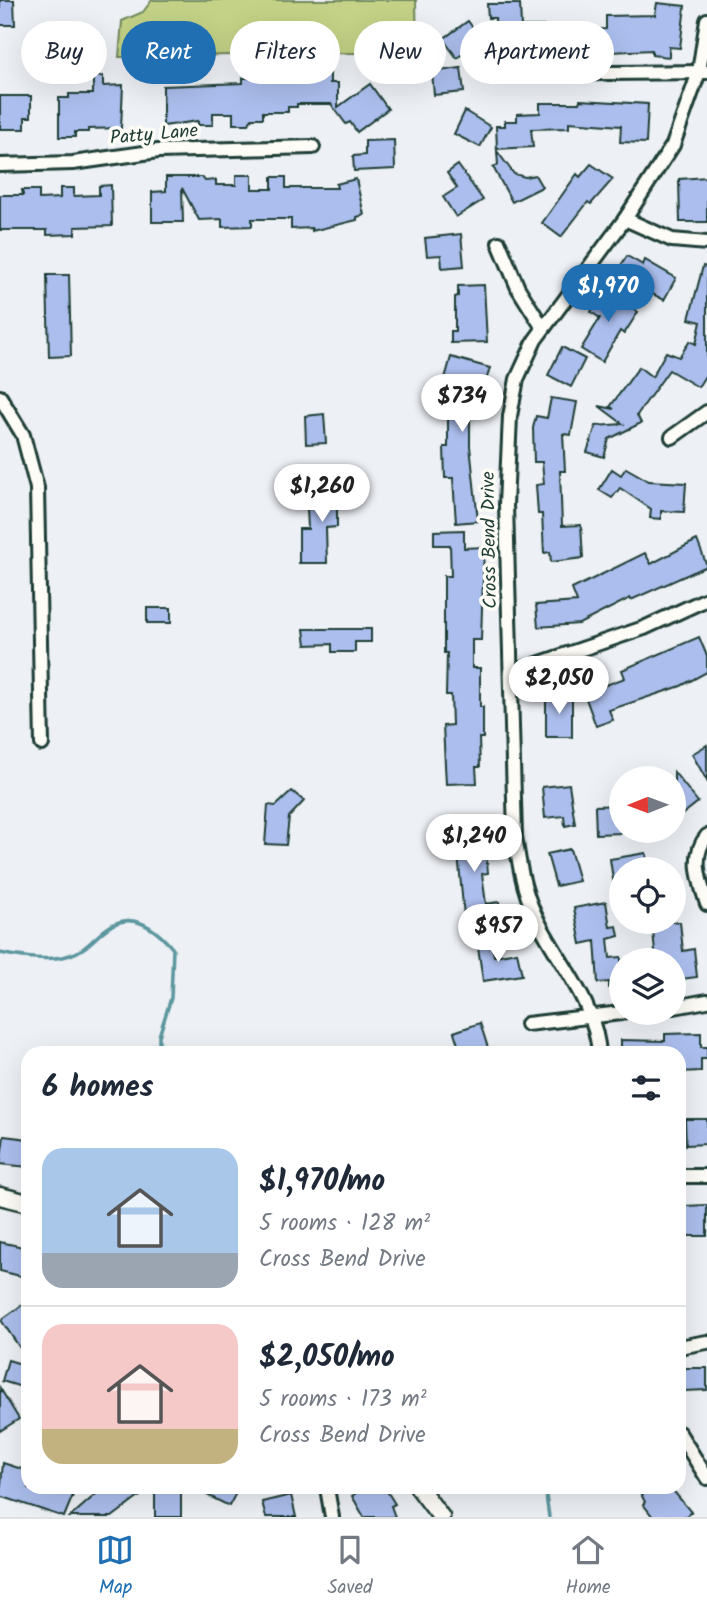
<!DOCTYPE html>
<html lang="en">
<head>
<meta charset="utf-8">
<style>
	body { margin:0; font-family:Kalam,sans-serif; background:#f6f6f7; color:#1f2937; height:100vh; display:flex; flex-direction:column; font-size:26px; white-space:nowrap }
	* { box-sizing:border-box; margin:0 }
	p { font-size:23px; color:#747a83 }
	.icon { flex:none; width:38px; height:38px; fill:none; stroke:currentColor; stroke-width:2; stroke-linecap:round; stroke-linejoin:round }
	.map { position:relative; flex:1; overflow:hidden }
	.sheet { position:absolute; left:21px; top:1046px; width:665px; height:448px; display:flex; flex-direction:column; background:#fff; border-radius:21px; box-shadow:0 7px 28px #0002 }
	.sheet>* { flex:none }
	.hud { position:absolute; left:21px; top:21px; width:665px; height:63px; display:flex; gap:14px }
	.needle { width:46px; rotate:269deg }
	.fabs { position:absolute; left:609px; top:766px; display:grid; gap:14px }
	.fabs a { display:grid; place-items:center; width:77px; height:77px; border-radius:50%; background:#fff; box-shadow:0 7px 28px #0002; font-size:35px }
	.price { position:absolute; translate:-50% -60px; padding:0 16px; border-radius:24px; background:#fff; color:#222; font-size:23px; line-height:46px; filter:drop-shadow(0 2px 4px #0008) }
	.price::after { content:''; position:absolute; left:50%; top:42px; width:21px; height:16px; margin-left:-10px; background:inherit; clip-path:polygon(0 0,100% 0,50% 100%) }
	.price.active { background:#1f6fb2; color:#fff }
	ul { padding:0; list-style:none }
	li { display:flex; align-items:center; gap:21px; height:175px; padding:0 21px }
	li+li { border-top:2px solid #e0e1e3 }
	li span { display:grid; place-items:center; flex:none; width:196px; height:140px; border-radius:21px; color:#555 }
	li>.icon { margin-inline-start:auto }
	span .icon { width:84px; height:84px; fill:#fffc; stroke-width:1 }
	li b { font-size:30px }
	h2 { display:flex; justify-content:space-between; align-items:center; height:84px; padding:0 21px; font-size:30px }
	.pill { padding:0 24px; border-radius:32px; background:#fff; box-shadow:0 7px 28px #0002; font-size:24px; line-height:63px }
	.pill.active { background:#1f6fb2; color:#fff }
	.tab-bar { display:flex; justify-content:space-around; align-items:center; height:98px; border-top:2px solid #e0e1e3; background:#fff; font-size:19px; color:#747a83 }
	.tab-bar a { display:grid; justify-items:center; gap:4px }
	.tab-bar .active { color:#1f6fb2 }
	.map>svg:first-child { display:block }
	.green { fill:#c3d286; stroke:#71885d; stroke-width:2 }
	.lines { fill:none; stroke-linecap:round; stroke-linejoin:round }
	.stream { stroke:#5c969e; stroke-width:3.5 }
	.building { fill:#acbeed; stroke:#1f3d34; stroke-width:2 }
	.street-casing { stroke:#1f3d34; stroke-width:18 }
	.secondary-casing { stroke:#1f3d34; stroke-width:21 }
	.street { stroke:#fdfcf7; stroke-width:12 }
	.secondary { stroke:#fdfcf7; stroke-width:16 }
	.labels { text-anchor:middle; dominant-baseline:central; stroke-width:7; stroke-linejoin:round; paint-order:stroke }
	.street-label { font-size:19px; fill:#1f3d34; stroke:#fdfcf7 }
</style>
</head>
<body>
<div class="map">
<svg width="707" height="1517" viewBox="0 0 707 1517">
	<rect width="100%" height="100%" fill="#edf0f5"/>
	<filter id="ink" filterUnits="userSpaceOnUse"><feTurbulence type="fractalNoise" baseFrequency=".0143" numOctaves="2"/><feDisplacementMap in="SourceGraphic" scale="14" xChannelSelector="R" yChannelSelector="G"/><feConvolveMatrix kernelMatrix="1 2 1 2 8 2 1 2 1" color-interpolation-filters="sRGB"/></filter>
	<g filter="url(#ink)">
		<polygon class="green" points="152,0 416,0 417,52 119,57 122,21 143,12"/>
		<g class="lines">
			<g class="stream">
				<path d="M0 953C21 957 50 962 70 955 87 950 95 936 109 927 134 910 158 931 173 949L171 998 159 1036V1054"/>
				<polyline points="545,1488 549,1517"/>
			</g>
		</g>
		<g class="building">
			<polygon points="0,0 14,0 15,25 0,25"/>
			<polygon points="657,3 685,6 680,48 669,47 669,57 652,55 652,50 568,54 568,50 531,51 531,39 496,39 495,18 488,18 487,4 520,4 521,26 561,26 561,30 606,29 606,16 655,15"/>
			<polygon points="468,21 482,40 457,58 443,39"/>
			<rect x="60" y="35" width="41" height="18"/>
			<polygon points="304,65 330,65 330,83 338,83 338,107 370,84 388,109 357,132 350,122 346,124 331,104 297,104 297,107 288,107 288,112 263,112 263,118 252,118 249,124 233,124 233,113 213,113 213,125 198,125 198,121 163,126 163,86 243,83 243,78 268,78 268,72 304,72"/>
			<polygon points="461,68 464,92 434,95 432,72"/>
			<polygon points="103,76 103,86 123,85 121,128 88,129 88,132 75,132 75,137 59,137 59,98 69,98 69,94 93,94 93,77"/>
			<polygon points="0,96 31,96 31,117 25,117 25,129 0,129"/>
			<polygon points="580,100 648,104 646,143 620,142 621,126 569,122 569,128 531,129 533,147 497,149 496,126 505,126 505,121 517,121 517,114 540,113 540,103 579,103"/>
			<polygon points="465,111 491,127 480,147 454,134"/>
			<polygon points="394,140 395,169 354,171 353,156 365,155 365,141"/>
			<polygon points="497,151 514,174 525,177 535,175 542,187 512,202 493,167 498,165"/>
			<polygon points="591,164 613,179 591,204 588,202 561,237 542,223 577,174 580,177"/>
			<polygon points="458,165 483,200 456,217 443,197 457,188 447,173"/>
			<polygon points="236,175 252,175 252,189 272,189 272,177 286,177 286,188 337,188 336,184 356,179 364,215 357,217 357,220 312,231 312,228 291,229 291,219 252,219 252,226 222,227 222,219 199,220 182,188 183,222 152,222 152,192 166,191 166,177 202,177 205,181 216,180 216,185 236,185"/>
			<polygon points="707,177 707,222 680,222 679,179"/>
			<polygon points="111,185 112,226 75,227 75,234 47,235 47,230 0,230 0,195 23,195 22,190 39,190 39,199 60,198 60,188 74,188 74,196 99,195 99,186"/>
			<polygon points="461,234 464,266 442,268 441,255 427,256 425,238"/>
			<polygon points="627,256 643,265 645,260 676,278 664,300 627,281 631,276 618,270"/>
			<polygon points="703,266 707,267 707,373 698,387 669,370 637,415 641,423 609,439 604,457 587,452 596,426 623,424 599,406 614,409 610,407 639,367 652,377 666,352 679,357 690,341 696,344 701,322 689,319"/>
			<polygon points="47,275 69,275 71,356 49,357"/>
			<polygon points="484,285 487,342 451,343 451,331 455,331 455,297 458,296 458,286"/>
			<polygon points="606,288 638,312 624,334 620,331 602,362 581,349 600,318 591,312"/>
			<polygon points="562,347 585,359 571,387 548,375"/>
			<polygon points="451,357 490,368 482,393 470,390 470,446 478,521 456,523 453,478 445,478 444,447 448,447 448,383 444,382"/>
			<polygon points="551,398 577,402 571,435 563,434 565,471 560,471 562,526 581,525 583,558 551,562 550,552 544,553 542,514 538,514 536,485 544,484 542,462 534,462 533,428 536,416 547,418"/>
			<polygon points="324,414 326,443 306,444 305,416"/>
			<polygon points="626,468 649,481 686,483 684,512 661,511 661,519 650,518 651,509 620,488 612,498 599,490 612,469 621,475"/>
			<polygon points="355,488 355,505 337,506 337,527 326,528 327,563 299,563 299,529 308,529 307,508 318,508 317,489"/>
			<polygon points="464,530 464,548 484,547 481,640 472,640 472,668 480,668 480,707 483,707 483,738 479,738 480,767 476,767 477,783 446,784 443,726 452,725 451,695 446,695 447,653 444,653 444,576 451,576 450,545 434,545 434,531"/>
			<polygon points="697,540 707,566 631,600 630,598 579,624 538,627 536,605 577,602 572,589 645,553 651,564"/>
			<rect x="147" y="608" width="24" height="15"/>
			<polygon points="304,629 371,629 371,642 355,642 355,652 332,652 332,644 306,645"/>
			<polygon points="699,637 707,656 707,672 681,686 609,710 613,720 596,726 584,693 625,678 622,670"/>
			<polygon points="572,694 572,737 546,737 546,695"/>
			<polygon points="707,745 707,781 692,754"/>
			<polygon points="674,772 698,802 674,821"/>
			<polygon points="569,784 575,824 565,826 564,816 545,818 542,787"/>
			<polygon points="292,791 304,801 289,817 286,845 265,844 268,805 276,806"/>
			<polygon points="621,805 621,833 596,834 595,806"/>
			<polygon points="484,828 488,873 482,874 486,904 499,902 501,917 486,919 485,913 464,916 456,833"/>
			<polygon points="570,849 579,881 556,886 547,854"/>
			<polygon points="646,853 649,870 621,870 621,893 615,893 610,859"/>
			<polygon points="606,902 610,927 617,926 619,936 608,939 610,958 621,957 621,987 609,988 609,982 598,983 595,941 581,944 574,908"/>
			<polygon points="652,922 680,922 683,951 694,949 697,977 674,980 674,961 656,961"/>
			<polygon points="492,944 494,956 517,952 522,975 483,981 478,947"/>
			<polygon points="480,1023 490,1054 461,1054 454,1032"/>
			<polygon points="701,1033 701,1047 707,1047 707,1059 701,1059 701,1071 679,1072 679,1054 621,1054 621,1040 665,1041 665,1034"/>
			<polygon points="685,1119 707,1119 707,1144 686,1145"/>
			<polygon points="4,1136 28,1139 28,1167 0,1164"/>
			<polygon points="707,1205 707,1236 685,1236 685,1206"/>
			<polygon points="0,1242 28,1248 28,1278 0,1271"/>
			<polygon points="28,1301 28,1342 20,1348 1,1320"/>
			<polygon points="8,1360 28,1366 28,1389 2,1381"/>
			<polygon points="684,1368 707,1368 707,1390 684,1391"/>
			<polygon points="0,1388 19,1419 0,1431"/>
			<polygon points="3,1463 28,1471 28,1488 76,1488 64,1517 0,1496"/>
			<polygon points="103,1488 151,1488 112,1517 70,1517"/>
			<rect x="155" y="1488" width="26" height="29"/>
			<polygon points="193,1488 226,1488 236,1493 229,1506"/>
			<polygon points="353,1488 385,1488 395,1504 391,1506 395,1517 364,1517 352,1496 356,1493"/>
			<polygon points="638,1488 671,1488 691,1512 685,1517 653,1517 643,1504 645,1502"/>
			<polygon points="291,1495 296,1517 266,1517 262,1502"/>
		</g>
		<g class="lines">
			<g class="street-casing">
				<g id="street">
					<polyline points="511,74 707,72"/>
					<polyline points="0,165 73,163 158,151 313,147"/>
					<polyline points="625,219 672,240 707,243"/>
					<polyline points="499,243 518,288 543,328"/>
					<polyline points="0,397 23,435 37,488 42,744"/>
					<polyline points="672,437 707,412"/>
					<polyline points="511,673 644,628 707,599"/>
					<path d="M707 836C690 856 700 882 707 904"/>
					<polyline points="674,1007 707,1001"/>
					<polyline points="527,1024 621,1013"/>
					<path d="M599 1054C596 1002 556 960 535 915 523 890 519 863 515 836L506 505 510 416 517 379 535 340 625 219 673 145 699 72 707 20"/>
					<polyline points="679,1176 707,1176"/>
					<polyline points="679,1347 707,1342"/>
					<polyline points="679,1433 707,1478"/>
					<polyline points="327,1488 332,1517"/>
				</g>
			</g>
			<g class="secondary-casing">
				<g id="secondary">
					<polyline points="0,1196 28,1203"/>
					<polyline points="419,1488 441,1517"/>
				</g>
			</g>
			<use href="#street" class="street"/>
			<use href="#secondary" class="secondary"/>
		</g>
	</g>
	<g class="labels">
		<g class="street-label">
			<text transform="translate(154 135) rotate(-5)">Patty Lane</text>
			<text transform="translate(490 540) rotate(-91)">Cross Bend Drive</text>
		</g>
	</g>
</svg>
<div class="fabs">
<a><svg class="needle" viewBox="-14 -14 28 28"><path d="M0-13l5 13h-10z" fill="#e53935"/><path d="M0 13l5-13h-10z" fill="#747a83"/></svg></a>
<a><svg class="icon" aria-label="locate" viewBox="0 0 24 24"><circle cx="12" cy="12" r="6"/><path d="M12 2v4M12 18v4M2 12h4M18 12h4"/></svg></a>
<a><svg class="icon" aria-label="layers" viewBox="0 0 24 24"><path d="M12 4l9 5-9 5-9-5zM3 14l9 5 9-5"/></svg></a>
</div>
<b class="price active" style="left:608px;top:324px">$1,970</b>
<b class="price" style="left:462px;top:434px">$734</b>
<b class="price" style="left:322px;top:524px">$1,260</b>
<b class="price" style="left:559px;top:716px">$2,050</b>
<b class="price" style="left:474px;top:874px">$1,240</b>
<b class="price" style="left:498px;top:964px">$957</b>
<div class="hud">
<a class="pill">Buy</a>
<a class="pill active">Rent</a>
<a class="pill">Filters</a>
<a class="pill">New</a>
<a class="pill">Apartment</a>
</div>
<section class="sheet">
<h2>6 homes<svg class="icon" aria-label="filters" viewBox="0 0 24 24"><path d="M4 7h16M4 17h16"/><circle cx="9" cy="7" r="2"/><circle cx="15" cy="17" r="2"/></svg></h2>
<ul>
<li><span style="background:linear-gradient(#a9c7e8 75%,#9aa5b1 0)"><svg class="icon" aria-label="home" viewBox="0 0 24 24"><path d="M3 11l9-7 9 7M6 9v11h12V9"/></svg></span><div><b>$1,970/mo</b><p>5 rooms · 128 m²</p><p>Cross Bend Drive</p></div></li>
<li><span style="background:linear-gradient(#f6c9c9 75%,#c2b280 0)"><svg class="icon" aria-label="home" viewBox="0 0 24 24"><path d="M3 11l9-7 9 7M6 9v11h12V9"/></svg></span><div><b>$2,050/mo</b><p>5 rooms · 173 m²</p><p>Cross Bend Drive</p></div></li>
</ul>
</section>
</div>
<nav class="tab-bar">
<a class="active"><svg class="icon" aria-label="map" viewBox="0 0 24 24"><path d="M3 6l6-2 6 2 6-2v14l-6 2-6-2-6 2zM9 4v14M15 6v14"/></svg>Map</a>
<a><svg class="icon" aria-label="saved" viewBox="0 0 24 24"><path d="M7 4h10v16l-5-4-5 4z"/></svg>Saved</a>
<a><svg class="icon" aria-label="home" viewBox="0 0 24 24"><path d="M3 11l9-7 9 7M6 9v11h12V9"/></svg>Home</a>
</nav>
</body>
</html>
